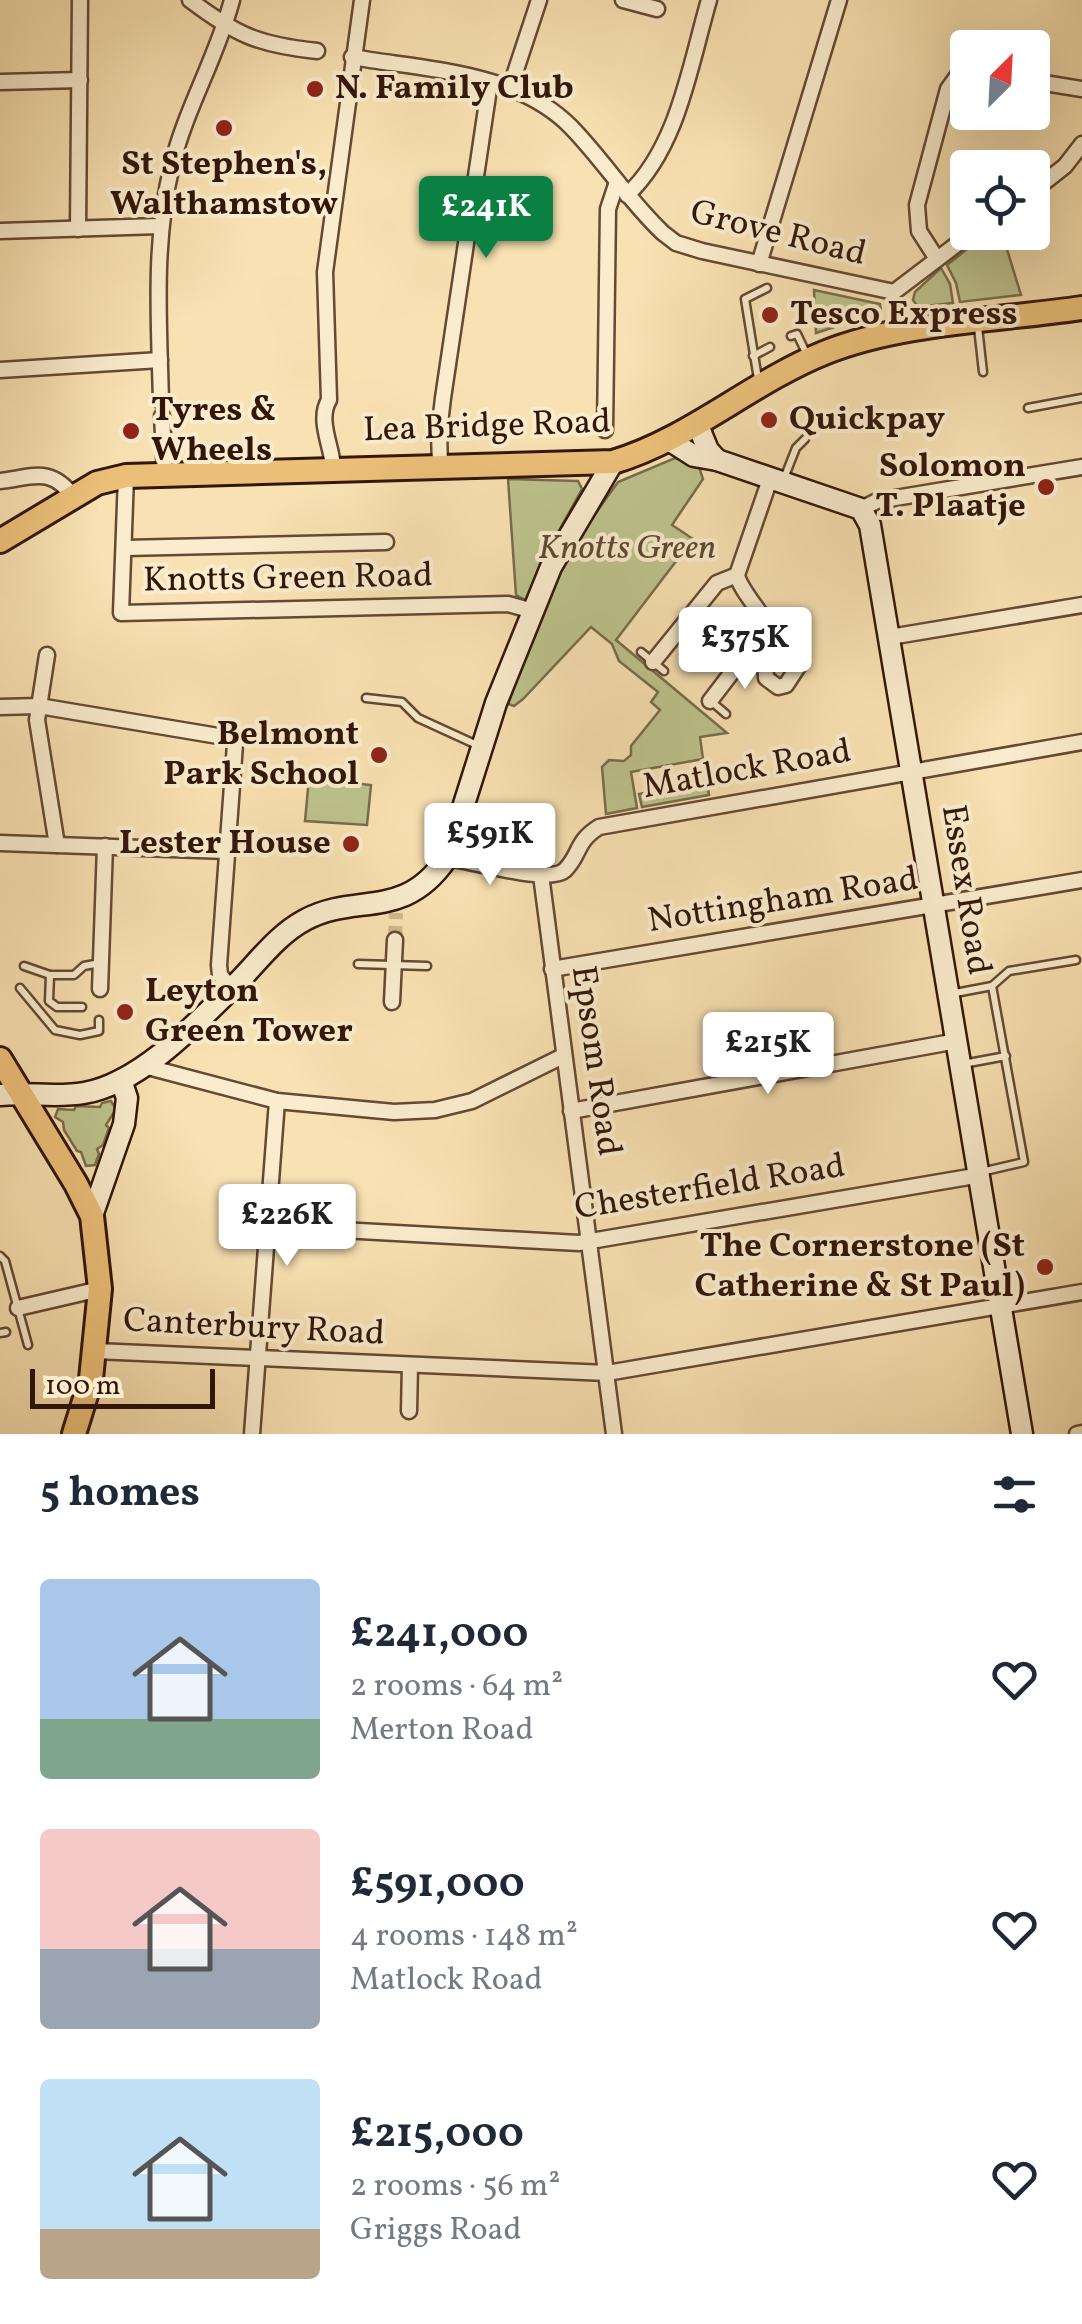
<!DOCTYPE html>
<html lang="en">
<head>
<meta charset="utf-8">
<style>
	body { margin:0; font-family:Vollkorn,serif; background:#f2f2f3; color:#1f2937; height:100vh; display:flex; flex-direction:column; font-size:38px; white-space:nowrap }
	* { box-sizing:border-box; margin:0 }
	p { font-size:32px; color:#747a83 }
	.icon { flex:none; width:55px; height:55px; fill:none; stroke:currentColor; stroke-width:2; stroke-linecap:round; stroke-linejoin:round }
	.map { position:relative; height:1434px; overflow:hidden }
	.details { display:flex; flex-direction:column; background:#fff; flex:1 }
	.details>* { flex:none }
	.needle { width:65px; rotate:24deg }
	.controls { position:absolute; left:950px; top:30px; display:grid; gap:20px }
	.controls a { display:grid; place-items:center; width:100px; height:100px; border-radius:10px; background:#fff; box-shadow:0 10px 40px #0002; font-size:50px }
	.scale { position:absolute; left:30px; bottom:25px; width:185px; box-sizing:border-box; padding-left:10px; border:5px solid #32160a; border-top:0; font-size:28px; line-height:35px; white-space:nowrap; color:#32160a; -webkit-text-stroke:8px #faeccd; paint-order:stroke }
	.price { position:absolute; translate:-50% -85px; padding:0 22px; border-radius:10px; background:#fff; color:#222; font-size:32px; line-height:65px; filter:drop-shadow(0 2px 5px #0008) }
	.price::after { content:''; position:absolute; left:50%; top:60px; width:30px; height:22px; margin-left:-15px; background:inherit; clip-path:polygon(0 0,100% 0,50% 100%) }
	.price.on { background:#0b8043; color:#fff }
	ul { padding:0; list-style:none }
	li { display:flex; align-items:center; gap:30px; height:250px; padding:0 40px }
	li span { display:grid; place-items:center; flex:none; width:280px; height:200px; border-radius:10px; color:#555 }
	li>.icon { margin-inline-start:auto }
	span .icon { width:120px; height:120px; fill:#fffc; stroke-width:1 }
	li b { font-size:42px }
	h2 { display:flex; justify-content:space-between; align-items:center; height:120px; padding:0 40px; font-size:42px }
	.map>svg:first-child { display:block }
	.green { fill:#bdc38d; stroke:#786c4c; stroke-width:2.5 }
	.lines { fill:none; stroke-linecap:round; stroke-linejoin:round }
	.street-tunnel { stroke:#d0b890; stroke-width:14; stroke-dasharray:14 7; stroke-linecap:butt }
	.lane-casing { stroke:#644934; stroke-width:11 }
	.street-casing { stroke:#644934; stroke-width:19 }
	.secondary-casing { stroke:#32160a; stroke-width:25 }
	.primary-casing { stroke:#32160a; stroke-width:28 }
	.lane { stroke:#faeccd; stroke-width:6 }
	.street { stroke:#faeccd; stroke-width:14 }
	.secondary { stroke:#faeccd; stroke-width:20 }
	.primary { stroke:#ecc079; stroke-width:22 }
	.poi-dot { fill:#8f2418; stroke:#faeccd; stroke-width:4 }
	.labels { text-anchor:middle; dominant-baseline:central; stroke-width:8; stroke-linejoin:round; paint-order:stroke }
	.poi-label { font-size:35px; font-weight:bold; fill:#32160a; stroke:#faeccd; text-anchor:start }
	.street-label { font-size:35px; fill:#32160a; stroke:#faeccd }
	.park-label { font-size:35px; font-style:italic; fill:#5c4a31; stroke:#faeccd }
</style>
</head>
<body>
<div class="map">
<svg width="1082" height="1434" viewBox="0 0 1082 1434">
	<rect width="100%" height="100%" fill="#f8e1b2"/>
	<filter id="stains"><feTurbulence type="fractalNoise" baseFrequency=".002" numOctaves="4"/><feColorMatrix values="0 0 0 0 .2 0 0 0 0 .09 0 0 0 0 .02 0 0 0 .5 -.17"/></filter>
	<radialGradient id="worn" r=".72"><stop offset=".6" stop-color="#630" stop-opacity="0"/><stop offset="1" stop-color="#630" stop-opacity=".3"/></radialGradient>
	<g class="green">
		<polygon points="989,232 1002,233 1021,295 960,302 956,283 947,265"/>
		<polygon points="941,268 950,284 953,303 918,307 913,300 915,292"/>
		<polygon points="814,290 880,304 881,312 816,333"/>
		<polygon points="675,458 699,467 703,479 672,525 693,539 616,640 727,733 700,737 703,759 631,772 637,808 606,814 602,767 609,760 624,761 631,755 631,746 660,710 651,702 658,692 619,661 612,644 591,627 523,699 514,706 508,704 541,610 576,541 618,482"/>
		<polygon points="508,479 578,481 582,489 555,538 527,601 516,595"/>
		<polygon points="309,778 371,785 367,825 305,821"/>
		<polygon points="707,781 709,795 642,807 639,794"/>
		<polygon points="111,1101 116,1109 106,1125 109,1128 103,1145 97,1149 99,1154 95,1165 86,1166 81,1152 77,1151 64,1130 63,1122 55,1117 58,1109 74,1110 76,1106 100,1107 102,1103"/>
	</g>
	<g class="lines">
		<polyline class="street-tunnel" points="395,940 396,913"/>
		<g class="lane-casing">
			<g id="lane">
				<polyline points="978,327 983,372"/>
				<polyline points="791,336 797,334 807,355"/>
				<polyline points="753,356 770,347"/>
				<polyline points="758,379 745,299 767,288"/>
				<polyline points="1028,408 1082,398"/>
				<polyline points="783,481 796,448 805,439"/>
				<polyline points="641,652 664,671"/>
				<polyline points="366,698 402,702 418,718 477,745"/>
				<polyline points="712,702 726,714"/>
				<polyline points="358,964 427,966"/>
				<polyline points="24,966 50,975 74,975 84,966 100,963"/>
				<polyline points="50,975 49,1001 57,1007 82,1007"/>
				<polyline points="20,988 55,1030 80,1035 99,1031 99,1020"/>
				<polyline points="950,994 992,986 1009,971 1076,960"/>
				<polyline points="963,1064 1006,1056"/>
				<polyline points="981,1172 1024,1162 992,986"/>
				<polyline points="0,1256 5,1261 28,1345"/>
				<polyline points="0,1333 6,1332"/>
			</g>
		</g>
		<g class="street-casing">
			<g id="street">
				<path d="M190 0C236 35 259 45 317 51"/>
				<polyline points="623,0 657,9"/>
				<path d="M352 57C426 70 516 71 571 127 604 161 629 201 663 233L676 243 702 251 894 292 973 232"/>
				<polyline points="1032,81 1082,89"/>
				<polyline points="0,82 80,80"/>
				<polyline points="510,88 539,0"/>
				<polyline points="1032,192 1065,166 1082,144"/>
				<path d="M627 195C678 148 690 65 709 0"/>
				<polyline points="78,229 80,0"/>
				<polyline points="0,231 160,226"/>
				<polyline points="937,259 919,231 917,205 948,89 958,75 968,71"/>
				<polyline points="759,264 839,0"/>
				<polyline points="0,370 160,360"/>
				<path d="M161 401C159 322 153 243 172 165 186 108 217 57 232 0"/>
				<polyline points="162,416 165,473"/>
				<polyline points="605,430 608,209 617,182"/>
				<polyline points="440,465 439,432 443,398 490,82"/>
				<path d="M333 467C332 446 317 420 329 400L325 272 362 0"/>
				<polyline points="126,476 121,613 508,604 533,611"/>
				<path d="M0 481C34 477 50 466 74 497"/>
				<polyline points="861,509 877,501 1082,467"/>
				<polyline points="125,548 386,542"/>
				<polyline points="890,637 1082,605"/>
				<polyline points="47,655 37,720 57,845"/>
				<polyline points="765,661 766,678 778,687 786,685 801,662 799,655 776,640"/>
				<polyline points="653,662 717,583 737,575"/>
				<path d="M710 701 736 667 765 661C767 660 775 649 775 648 781 631 741 595 737 575L770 479"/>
				<polyline points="0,707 39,706 230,738 235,744 219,965 220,975 232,989"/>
				<polyline points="0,843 227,851"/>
				<path d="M447 858C469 860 550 885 565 870 581 854 575 842 599 827L1082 742"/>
				<polyline points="541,875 614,1434"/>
				<polyline points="552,969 1082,880"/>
				<polyline points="100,989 105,846"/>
				<polyline points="392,1002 395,940"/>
				<polyline points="144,1066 277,1101 394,1112 435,1110 472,1101 563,1056"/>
				<polyline points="571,1111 957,1041"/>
				<polyline points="268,1226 579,1243 981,1175"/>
				<polyline points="18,1308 100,1289"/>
				<polyline points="95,1351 607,1373 1082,1292"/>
				<polyline points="409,1411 410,1365"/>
				<polyline points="252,1434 277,1101"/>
				<polyline points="1077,1434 1082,1433"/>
			</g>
		</g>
		<g class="secondary-casing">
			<g id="secondary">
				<polyline points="697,423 708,450 717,460"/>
				<polyline points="669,440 694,456 717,460 861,509 870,525 1022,1434"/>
				<path d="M0 1095C28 1092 56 1098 84 1093 138 1084 194 1026 232 988 256 965 275 936 305 920 357 892 403 922 447 858L496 703 551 567 613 462"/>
				<polyline points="92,1216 124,1124 127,1098 121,1080"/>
			</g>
		</g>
		<g class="primary-casing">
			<g id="primary">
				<path d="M0 541 97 483 126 476 613 462C690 439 750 383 824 353 900 322 1001 320 1082 308"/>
				<polyline points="0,1059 76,1184 92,1216 100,1289 91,1379 74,1434"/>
			</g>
		</g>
		<use href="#lane" class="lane"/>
		<use href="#street" class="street"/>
		<use href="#secondary" class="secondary"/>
		<use href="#primary" class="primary"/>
	</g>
	<g class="poi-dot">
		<circle cx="315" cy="89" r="10"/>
		<circle cx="224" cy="128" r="10"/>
		<circle cx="770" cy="315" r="10"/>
		<circle cx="769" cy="420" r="10"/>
		<circle cx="131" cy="431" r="10"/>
		<circle cx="1046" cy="487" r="10"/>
		<circle cx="379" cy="755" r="10"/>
		<circle cx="351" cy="844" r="10"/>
		<circle cx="125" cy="1012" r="10"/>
		<circle cx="1045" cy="1267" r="10"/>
	</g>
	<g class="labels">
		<g class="poi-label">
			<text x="335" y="89">N. Family Club</text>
			<text x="224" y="165" text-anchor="middle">St Stephen's,<tspan x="224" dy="40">Walthamstow</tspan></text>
			<text x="790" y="315">Tesco Express</text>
			<text x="151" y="411">Tyres &amp;<tspan x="151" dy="40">Wheels</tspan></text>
			<text x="789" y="420">Quickpay</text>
			<text x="1026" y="467" text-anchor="end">Solomon<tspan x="1026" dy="40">T. Plaatje</tspan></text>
			<text x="359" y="735" text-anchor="end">Belmont<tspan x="359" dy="40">Park School</tspan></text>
			<text x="331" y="844" text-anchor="end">Lester House</text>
			<text x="145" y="992">Leyton<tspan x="145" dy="40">Green Tower</tspan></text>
			<text x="1025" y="1247" text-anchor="end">The Cornerstone (St<tspan x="1025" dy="40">Catherine &amp; St Paul)</tspan></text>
		</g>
		<g class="street-label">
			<text transform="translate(778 234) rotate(14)">Grove Road</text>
			<text transform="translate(487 427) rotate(-2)">Lea Bridge Road</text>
			<text transform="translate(288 579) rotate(-1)">Knotts Green Road</text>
			<text transform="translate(747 770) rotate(-10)">Matlock Road</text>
			<text transform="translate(965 890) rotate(81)">Essex Road</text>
			<text transform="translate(783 901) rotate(-9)">Nottingham Road</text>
			<text transform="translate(595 1061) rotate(82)">Epsom Road</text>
			<text transform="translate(710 1188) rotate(-9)">Chesterfield Road</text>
			<text transform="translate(254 1328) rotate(3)">Canterbury Road</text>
		</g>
		<g class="park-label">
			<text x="627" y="549">Knotts Green</text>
		</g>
	</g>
	<rect width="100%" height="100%" filter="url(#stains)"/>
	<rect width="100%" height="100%" fill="url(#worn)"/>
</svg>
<div class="controls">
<a><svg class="needle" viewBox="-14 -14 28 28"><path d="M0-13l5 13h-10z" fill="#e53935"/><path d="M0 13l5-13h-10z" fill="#747a83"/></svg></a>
<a><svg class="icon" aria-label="locate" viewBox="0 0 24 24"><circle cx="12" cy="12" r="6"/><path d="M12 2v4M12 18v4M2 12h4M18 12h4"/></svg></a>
</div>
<div class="scale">100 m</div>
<b class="price on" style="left:486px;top:261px">£241K</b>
<b class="price" style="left:745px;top:692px">£375K</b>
<b class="price" style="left:490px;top:888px">£591K</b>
<b class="price" style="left:768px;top:1097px">£215K</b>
<b class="price" style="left:287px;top:1269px">£226K</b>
</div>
<section class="details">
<h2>5 homes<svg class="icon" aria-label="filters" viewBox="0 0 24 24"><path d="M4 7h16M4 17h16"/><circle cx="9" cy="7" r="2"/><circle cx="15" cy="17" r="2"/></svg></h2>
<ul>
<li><span style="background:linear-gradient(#a9c7e8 70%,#7fa58c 0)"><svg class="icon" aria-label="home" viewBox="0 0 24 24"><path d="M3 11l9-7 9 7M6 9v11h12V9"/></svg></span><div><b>£241,000</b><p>2 rooms · 64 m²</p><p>Merton Road</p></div><svg class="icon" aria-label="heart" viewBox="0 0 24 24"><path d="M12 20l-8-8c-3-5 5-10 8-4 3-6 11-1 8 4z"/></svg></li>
<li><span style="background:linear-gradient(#f6c9c9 60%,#9aa5b1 0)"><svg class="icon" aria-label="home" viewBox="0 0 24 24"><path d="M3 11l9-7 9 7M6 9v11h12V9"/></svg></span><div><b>£591,000</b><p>4 rooms · 148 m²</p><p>Matlock Road</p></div><svg class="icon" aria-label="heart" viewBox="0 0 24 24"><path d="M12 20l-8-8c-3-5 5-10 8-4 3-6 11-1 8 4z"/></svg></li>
<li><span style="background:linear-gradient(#bfe0f5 75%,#b9a48a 0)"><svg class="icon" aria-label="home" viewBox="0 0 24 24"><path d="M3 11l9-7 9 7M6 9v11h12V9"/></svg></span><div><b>£215,000</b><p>2 rooms · 56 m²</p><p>Griggs Road</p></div><svg class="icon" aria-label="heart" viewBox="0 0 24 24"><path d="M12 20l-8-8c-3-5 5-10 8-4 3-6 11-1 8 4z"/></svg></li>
</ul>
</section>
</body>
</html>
